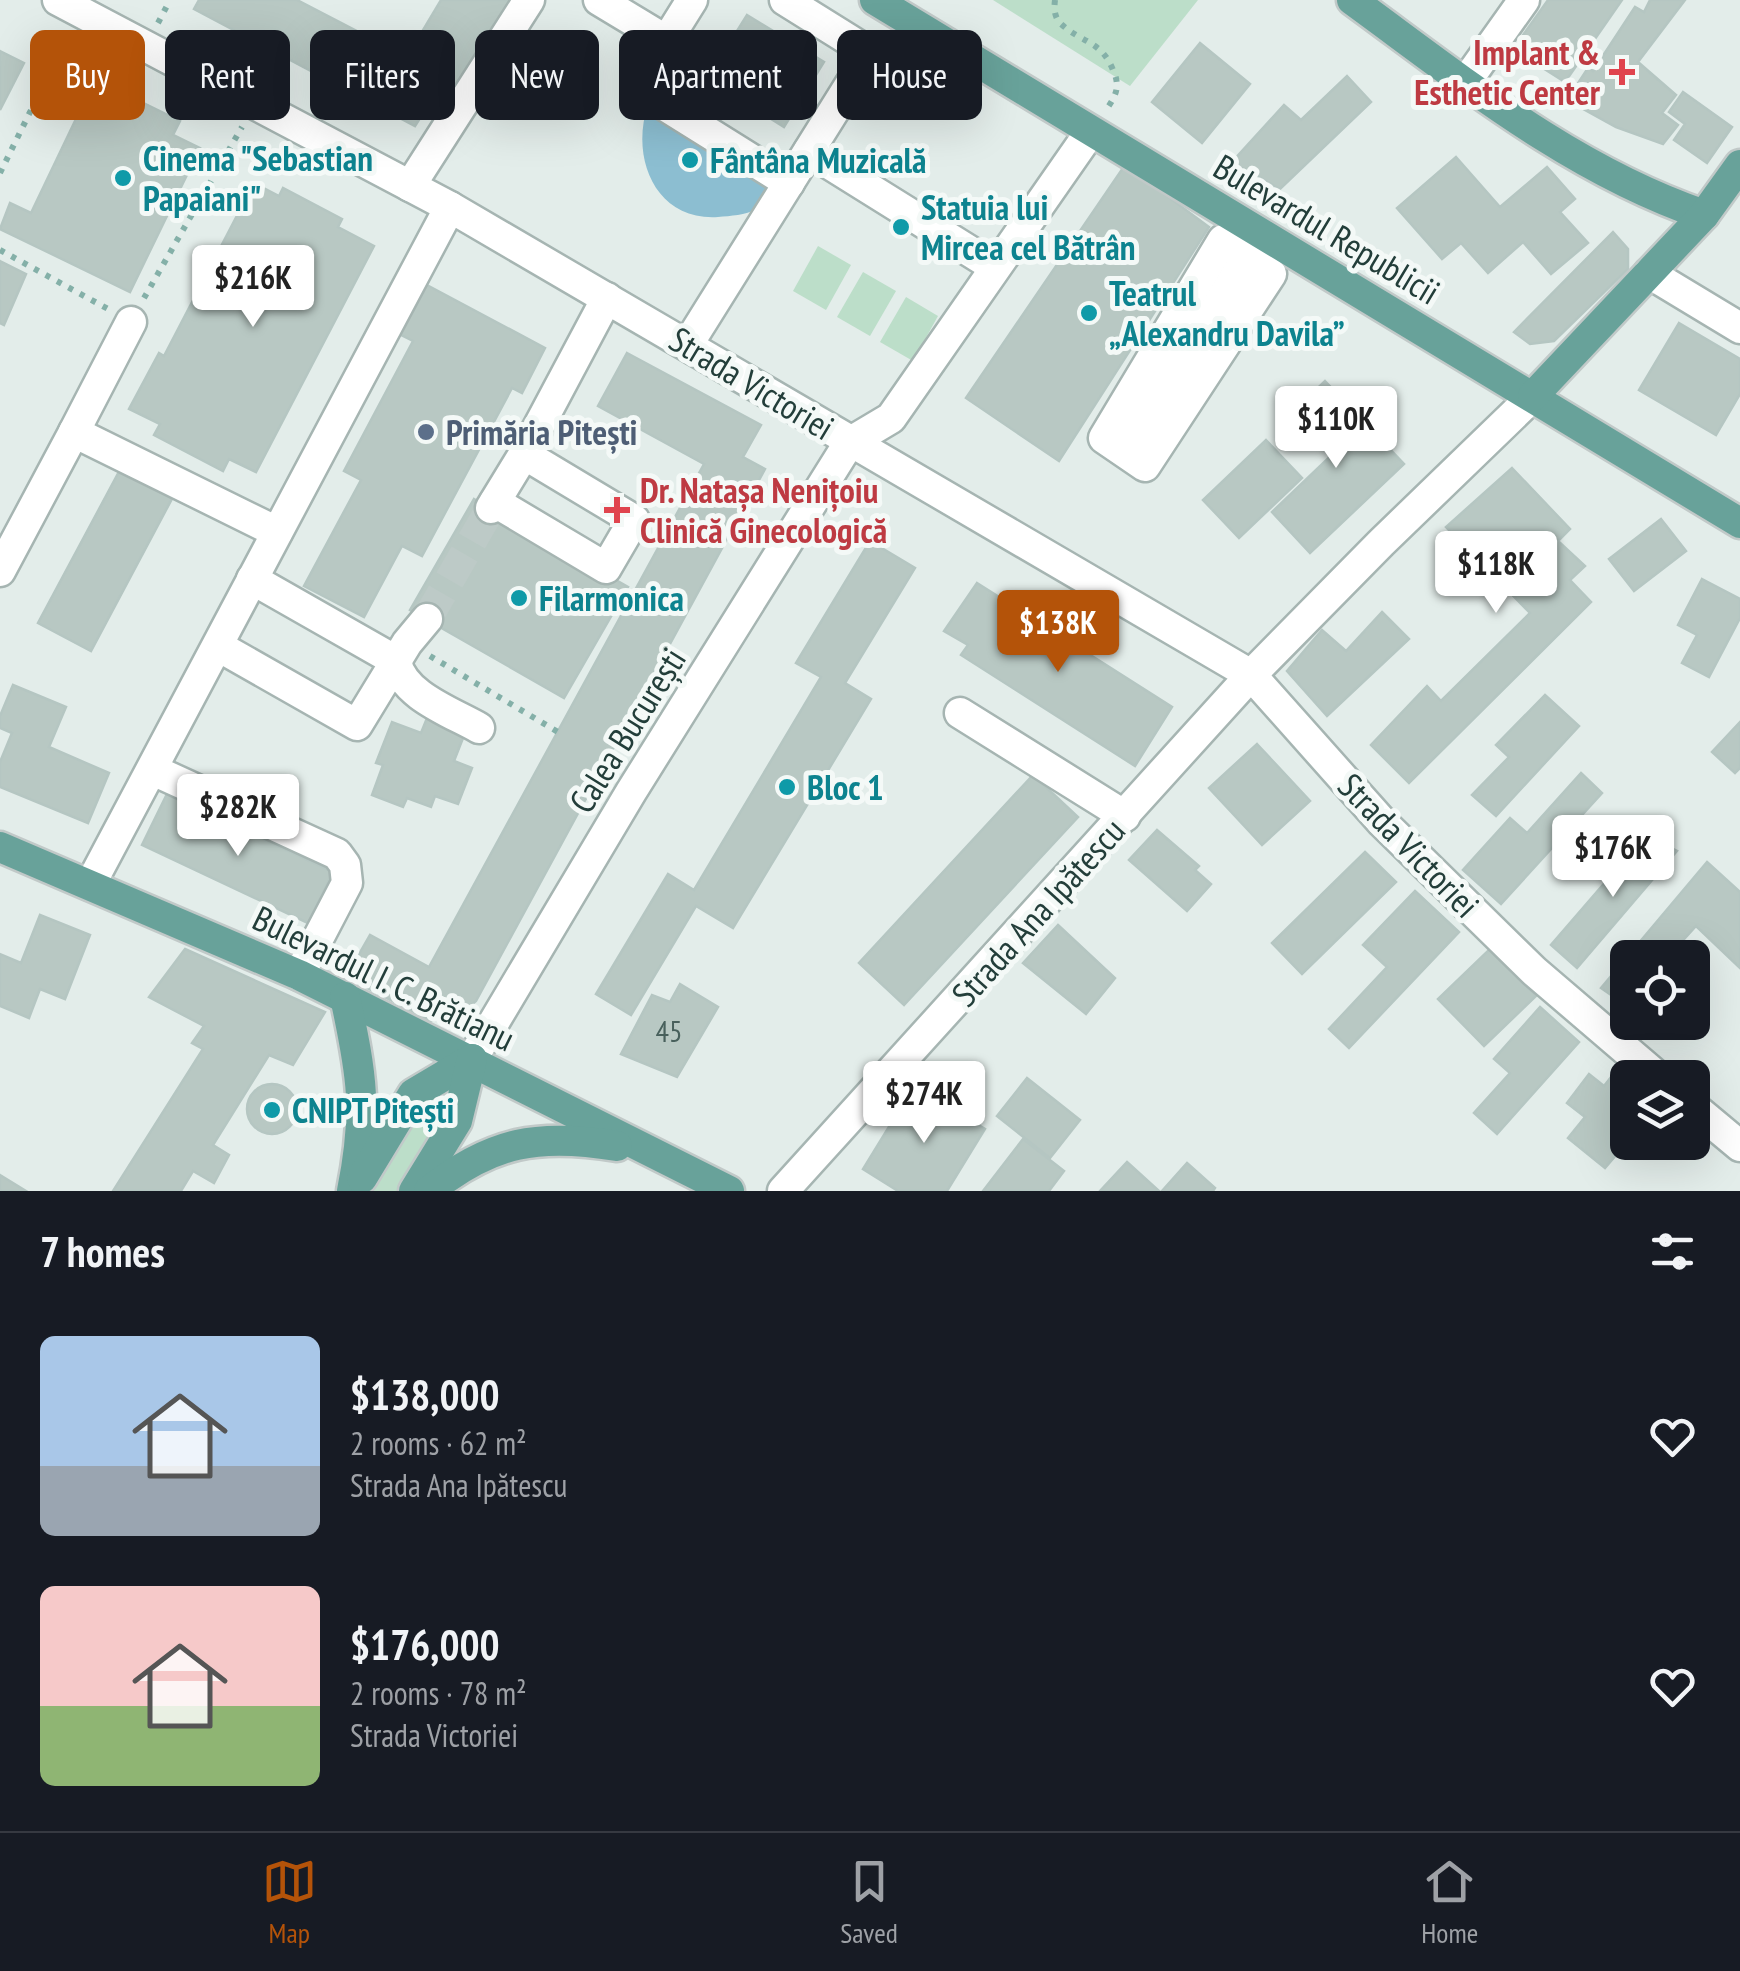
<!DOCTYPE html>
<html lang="en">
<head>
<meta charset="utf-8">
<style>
	body { margin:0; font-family:"PT Sans Narrow",sans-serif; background:#20242c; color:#f1f3f6; height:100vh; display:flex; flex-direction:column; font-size:38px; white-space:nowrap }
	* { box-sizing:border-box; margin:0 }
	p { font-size:32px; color:#9ea1a6 }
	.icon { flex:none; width:55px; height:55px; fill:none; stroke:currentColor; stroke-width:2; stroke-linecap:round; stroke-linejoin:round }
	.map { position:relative; height:1191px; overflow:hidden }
	.side { display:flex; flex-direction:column; background:#171b24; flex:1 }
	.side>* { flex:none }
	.banner { position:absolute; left:30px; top:30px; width:1000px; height:90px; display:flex; gap:20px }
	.buttons { position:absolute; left:1610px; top:940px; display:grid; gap:20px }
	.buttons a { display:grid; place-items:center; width:100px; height:100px; border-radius:15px; background:#171b24; box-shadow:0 10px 40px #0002; font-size:50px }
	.price { position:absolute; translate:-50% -85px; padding:0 22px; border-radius:10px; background:#fff; color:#222; font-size:32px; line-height:65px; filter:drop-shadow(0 2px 5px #0008) }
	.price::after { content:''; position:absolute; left:50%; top:60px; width:30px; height:22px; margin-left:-15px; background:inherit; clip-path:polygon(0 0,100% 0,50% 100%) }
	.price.selected { background:#b45309; color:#fff }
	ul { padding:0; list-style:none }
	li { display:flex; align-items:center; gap:30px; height:250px; padding:0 40px }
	li span { display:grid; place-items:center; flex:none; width:280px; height:200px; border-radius:15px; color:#555 }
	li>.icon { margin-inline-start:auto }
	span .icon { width:120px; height:120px; fill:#fffc; stroke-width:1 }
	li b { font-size:42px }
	h2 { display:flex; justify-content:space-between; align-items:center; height:120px; padding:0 40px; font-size:42px }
	.tag { padding:0 35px; border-radius:15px; background:#171b24; box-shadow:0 10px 40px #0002; font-size:35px; line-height:90px }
	.tag.selected { background:#b45309; color:#fff }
	.dock { display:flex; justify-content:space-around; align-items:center; height:140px; border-top:2px solid #363941; background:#171b24; font-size:28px; color:#9ea1a6 }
	.dock a { display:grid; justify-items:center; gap:5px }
	.dock .selected { color:#b45309 }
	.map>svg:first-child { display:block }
	.green { fill:#bcdec9 }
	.water { fill:#8cbed1 }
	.building { fill:#b8c8c3; stroke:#b5c6c2; stroke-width:2.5 }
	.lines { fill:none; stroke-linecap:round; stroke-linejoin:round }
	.minor-tunnel { stroke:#bdcac7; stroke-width:30; stroke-dasharray:30 15; stroke-linecap:butt }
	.minor-casing { stroke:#a6b5b2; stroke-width:35 }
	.major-casing { stroke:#c1c9c8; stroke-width:35 }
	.path { stroke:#84b0a8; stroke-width:6; stroke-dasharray:5 8; stroke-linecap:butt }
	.minor { stroke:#fff; stroke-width:30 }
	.major { stroke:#68a29a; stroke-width:30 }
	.health-dot { fill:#e0444e; stroke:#f4f9f7; stroke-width:4 }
	.culture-dot { fill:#0f9aa8; stroke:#f4f9f7; stroke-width:4 }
	.service-dot { fill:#5c6f8a; stroke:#f4f9f7; stroke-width:4 }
	.labels { text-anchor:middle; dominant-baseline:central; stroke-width:10; stroke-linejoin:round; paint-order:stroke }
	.number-label { font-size:30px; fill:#48605c }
	.health-label { font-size:35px; font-weight:bold; fill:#be3a42; stroke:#f4f9f7; text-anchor:end }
	.culture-label { font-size:35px; font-weight:bold; fill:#0d838f; stroke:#f4f9f7; text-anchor:start }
	.street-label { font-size:35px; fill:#233e3a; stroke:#f4f9f7 }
	.service-label { font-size:35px; font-weight:bold; fill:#4e5e75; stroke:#f4f9f7; text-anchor:start }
</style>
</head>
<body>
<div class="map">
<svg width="1740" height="1191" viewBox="0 0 1740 1191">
	<rect width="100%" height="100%" fill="#e3edea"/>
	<g class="green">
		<polygon points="993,0 1198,0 1130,86"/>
		<polygon points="818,246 851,265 826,310 793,291"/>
		<polygon points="863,272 896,291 870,336 837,317"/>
		<polygon points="906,297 938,316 913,361 880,342"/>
		<polygon points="472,1059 414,1191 354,1191 413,1094"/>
	</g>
	<path class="water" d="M648 105 780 187C773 194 765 204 757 209 745 215 731 216 718 217 655 221 630 157 648 105Z"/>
	<g class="building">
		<polygon points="199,0 297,0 407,57 441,0 512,0 441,116 427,107 415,126 194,9"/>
		<polygon points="1548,0 1622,0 1565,82 1513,49"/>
		<polygon points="1650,0 1685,0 1638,62 1676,95 1662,113 1678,125 1663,144 1616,127 1567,100 1588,68 1593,71 1635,7 1644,12"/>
		<polygon points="747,15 824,62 784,127 707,79"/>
		<polygon points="1200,43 1250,84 1202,143 1152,102"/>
		<polygon points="0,51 24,63 0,110"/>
		<polygon points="1347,76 1371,102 1280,189 1232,162 1284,105 1301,120"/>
		<polygon points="115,89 180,121 173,135 200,148 130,292 0,229 10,203 31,213 87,96 107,105"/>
		<polygon points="1683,92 1732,127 1707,163 1674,140 1685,124 1669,112"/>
		<polygon points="1456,157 1500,207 1547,167 1575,199 1560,212 1588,243 1551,274 1523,242 1488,273 1461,243 1442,259 1397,208"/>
		<polygon points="1125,165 1209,227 1059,461 966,398"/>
		<polygon points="254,183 279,196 283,188 342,219 338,227 374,246 256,472 229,459 223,471 154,435 160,424 129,409 159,353 164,356"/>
		<polygon points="1613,232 1628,249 1628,269 1554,341 1530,344 1514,332"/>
		<polygon points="0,261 26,274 4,325 0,323"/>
		<polygon points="425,284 545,348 522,393 512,388 422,556 402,546 364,617 304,586 361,480 344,471 413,341 399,334"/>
		<polygon points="1679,323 1740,359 1740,394 1716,435 1639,390"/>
		<polygon points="627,353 761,425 743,457 765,469 476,1001 459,1015 431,1021 346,977 370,935 429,967 704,464 598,406"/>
		<polygon points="1325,381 1404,464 1310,553 1272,512 1338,449 1298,407"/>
		<polygon points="1266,440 1302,478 1239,538 1203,500"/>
		<polygon points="121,468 174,495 91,651 38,623"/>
		<polygon points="1512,468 1570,529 1558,541 1585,566 1570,580 1591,602 1409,783 1371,745 1427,686 1441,701 1530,613 1446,527"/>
		<polygon points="474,499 628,587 564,698 410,610"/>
		<polygon points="1661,519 1686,551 1634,591 1609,559"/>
		<polygon points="870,541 915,568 845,683 871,699 733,928 696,906 631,1015 596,994 668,874 694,890 821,677 796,663"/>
		<polygon points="1702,579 1740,599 1740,618 1709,677 1682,663 1697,635 1678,625"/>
		<polygon points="977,583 1172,707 1135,766 961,655 968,645 944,631"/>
		<polygon points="1382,612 1409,639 1327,716 1287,671 1322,630 1346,651"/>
		<polygon points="13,685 66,707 49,747 109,773 88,823 0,787 0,762 12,733 0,728 0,716"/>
		<polygon points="1545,695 1579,726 1496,816 1472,795 1509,757 1496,745"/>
		<polygon points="427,718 465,733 454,761 472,768 458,804 435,796 431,807 407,798 403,807 372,795 383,765 376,763 392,722 421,733"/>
		<polygon points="1740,722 1740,768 1735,773 1712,752"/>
		<polygon points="1257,744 1310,801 1262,845 1209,788"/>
		<polygon points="1581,773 1602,793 1501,904 1463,870 1510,818 1527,833"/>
		<polygon points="1033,775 1078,817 904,1005 859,963"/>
		<polygon points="167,794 333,872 308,923 142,845"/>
		<polygon points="1157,830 1199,866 1195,870 1211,884 1187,911 1129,860"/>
		<polygon points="1646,835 1677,851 1577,968 1551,945"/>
		<polygon points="1365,852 1396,882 1302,974 1272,943"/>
		<polygon points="1707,862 1740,892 1740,968 1696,926 1667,958 1628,958 1628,1000 1624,1004 1601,988"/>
		<polygon points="1415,891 1459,932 1349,1048 1329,1029 1387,967 1363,945"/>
		<polygon points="40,915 90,935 65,999 40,989 29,1018 0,1006 0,954 21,963"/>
		<polygon points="1058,925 1115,978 1086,1014 1023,963"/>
		<polygon points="1491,948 1536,996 1484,1046 1438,999"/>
		<polygon points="185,949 325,1012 293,1065 269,1055 213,1145 229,1155 214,1183 193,1171 181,1191 113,1191 203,1049 192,1043 204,1026 149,997"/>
		<polygon points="680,984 718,1007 677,1077 621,1054 652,995 670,1002"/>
		<polygon points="1540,1007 1579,1042 1497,1134 1474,1113 1510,1073 1494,1059"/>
		<polygon points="1615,1072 1628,1082 1628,1141 1605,1168 1568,1138 1585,1117 1567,1103 1589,1074 1604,1086"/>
		<polygon points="1027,1078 1080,1120 1050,1158 997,1116"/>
		<circle cx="272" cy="1109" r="25"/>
		<polygon points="914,1086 985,1129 947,1191 898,1191 863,1169"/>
		<polygon points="1023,1139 1064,1171 1049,1191 983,1191"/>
		<polygon points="1127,1162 1159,1191 1100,1191"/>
		<polygon points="1187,1163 1215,1188 1213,1191 1162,1191"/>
		<polygon points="0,1175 26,1191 0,1191"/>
	</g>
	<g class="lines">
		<polyline class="minor-tunnel" points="427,619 491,508"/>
		<g class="minor-casing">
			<g id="minor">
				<polyline points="58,0 450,207 1251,675 1382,822 1534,971 1659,1078"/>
				<polyline points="599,0 667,41"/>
				<polyline points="692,0 637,88 789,183"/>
				<polyline points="1465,83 1524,0"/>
				<polyline points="809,151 995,267"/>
				<polyline points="410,186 529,0"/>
				<polygon points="1223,240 1271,274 1145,466 1104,438"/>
				<polyline points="1649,273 1740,328"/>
				<polyline points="688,344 870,53 785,0"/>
				<polyline points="74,432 131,322"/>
				<polyline points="1127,453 1247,257"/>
				<polyline points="495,502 606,568 634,520 524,454"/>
				<polyline points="491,508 524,454 607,298"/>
				<polyline points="0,571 74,432 277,532"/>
				<path d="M252 579 396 661C402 695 451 712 479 728"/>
				<polyline points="218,646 357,725 407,643 427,619"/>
				<polyline points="960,713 1125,816"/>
				<polyline points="153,770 337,854 345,865 347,883 299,975"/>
				<polyline points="90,885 450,207"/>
				<polyline points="472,1059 631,792 849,443 891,418 1091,131"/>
				<polyline points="1692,1106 1740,1146"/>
				<polyline points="783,1191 1251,675 1381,543 1533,396"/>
			</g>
		</g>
		<g class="major-casing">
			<g id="major">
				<polyline points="875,0 1740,523"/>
				<path d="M1352 0C1463 81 1572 170 1704 215"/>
				<polyline points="1533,396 1704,215 1740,165"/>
				<polyline points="0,847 299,975 729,1191"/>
				<path d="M345 997C362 1075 368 1112 352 1191"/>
				<polyline points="362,1178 413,1094 472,1059"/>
				<polyline points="414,1191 457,1121 472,1059"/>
				<path d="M429 1191C492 1141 539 1133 617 1146"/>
			</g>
		</g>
		<g class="path">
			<path d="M1055 0C1054 8 1054 16 1060 23 1081 43 1101 40 1113 70 1120 85 1117 94 1108 107"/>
			<polyline points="158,23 170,0"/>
			<polyline points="0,173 68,35"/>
			<polyline points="0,250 108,309"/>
			<polyline points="144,298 242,127"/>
			<polyline points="430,656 558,732"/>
		</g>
		<use href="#minor" class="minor"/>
		<use href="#major" class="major"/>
	</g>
	<g class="health-dot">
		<path d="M1617 57h10v10h10v10h-10v10h-10v-10h-10v-10h10z"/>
		<path d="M612 495h10v10h10v10h-10v10h-10v-10h-10v-10h10z"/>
	</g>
	<g class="culture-dot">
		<circle cx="690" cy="160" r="10"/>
		<circle cx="123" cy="178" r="10"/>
		<circle cx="901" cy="227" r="10"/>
		<circle cx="1089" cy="313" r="10"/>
		<circle cx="519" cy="598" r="10"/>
		<circle cx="787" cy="787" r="10"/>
		<circle cx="272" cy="1110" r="10"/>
	</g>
	<circle class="service-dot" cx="426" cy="432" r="10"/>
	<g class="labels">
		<g class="number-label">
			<text x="669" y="1030">45</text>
		</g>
		<g class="health-label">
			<text x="1600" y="52">Implant &amp;<tspan x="1600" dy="40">Esthetic Center</tspan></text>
			<text x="640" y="490" text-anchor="start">Dr. Natașa Nenițoiu<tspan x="640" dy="40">Clinică Ginecologică</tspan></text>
		</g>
		<g class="culture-label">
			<text x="143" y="158">Cinema "Sebastian<tspan x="143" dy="40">Papaiani"</tspan></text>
			<text x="710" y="160">Fântâna Muzicală</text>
			<text x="921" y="207">Statuia lui<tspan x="921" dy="40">Mircea cel Bătrân</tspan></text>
			<text x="1109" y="293">Teatrul<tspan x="1109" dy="40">„Alexandru Davila”</tspan></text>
			<text x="539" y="598">Filarmonica</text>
			<text x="807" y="787">Bloc 1</text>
			<text x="292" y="1110">CNIPT Pitești</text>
		</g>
		<g class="street-label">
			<text transform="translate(1327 229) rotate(31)">Bulevardul Republicii</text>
			<text transform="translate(752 383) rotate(31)">Strada Victoriei</text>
			<text transform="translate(627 730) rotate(-58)">Calea București</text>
			<text transform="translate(1409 845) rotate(46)">Strada Victoriei</text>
			<text transform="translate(1038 912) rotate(-48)">Strada Ana Ipătescu</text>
			<text transform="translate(384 978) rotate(26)">Bulevardul I. C. Brătianu</text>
		</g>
		<g class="service-label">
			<text x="446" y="432">Primăria Pitești</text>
		</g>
	</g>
</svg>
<div class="buttons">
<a><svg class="icon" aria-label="locate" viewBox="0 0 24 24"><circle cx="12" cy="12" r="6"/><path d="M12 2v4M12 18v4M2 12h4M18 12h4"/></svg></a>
<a><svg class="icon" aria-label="layers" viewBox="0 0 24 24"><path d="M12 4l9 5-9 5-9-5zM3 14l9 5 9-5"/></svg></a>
</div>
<b class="price" style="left:253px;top:330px">$216K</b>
<b class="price" style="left:1336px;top:471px">$110K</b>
<b class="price" style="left:1496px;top:616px">$118K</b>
<b class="price selected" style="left:1058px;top:675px">$138K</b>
<b class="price" style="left:238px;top:859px">$282K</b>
<b class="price" style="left:1613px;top:900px">$176K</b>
<b class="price" style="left:924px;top:1146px">$274K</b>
<div class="banner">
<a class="tag selected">Buy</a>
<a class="tag">Rent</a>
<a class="tag">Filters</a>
<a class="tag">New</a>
<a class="tag">Apartment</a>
<a class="tag">House</a>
</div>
</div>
<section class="side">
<h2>7 homes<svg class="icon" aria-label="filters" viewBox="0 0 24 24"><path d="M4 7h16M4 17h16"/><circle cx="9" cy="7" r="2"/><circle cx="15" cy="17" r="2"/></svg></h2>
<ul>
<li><span style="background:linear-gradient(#a9c7e8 65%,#9aa5b1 0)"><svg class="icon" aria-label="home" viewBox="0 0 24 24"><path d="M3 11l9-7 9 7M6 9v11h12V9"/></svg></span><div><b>$138,000</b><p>2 rooms · 62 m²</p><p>Strada Ana Ipătescu</p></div><svg class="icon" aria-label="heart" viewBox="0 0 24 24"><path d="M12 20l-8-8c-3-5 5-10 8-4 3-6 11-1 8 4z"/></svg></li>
<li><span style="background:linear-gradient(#f6c9c9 60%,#8fb573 0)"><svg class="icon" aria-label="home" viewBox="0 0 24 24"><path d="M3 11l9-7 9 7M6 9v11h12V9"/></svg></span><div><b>$176,000</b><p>2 rooms · 78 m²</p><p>Strada Victoriei</p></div><svg class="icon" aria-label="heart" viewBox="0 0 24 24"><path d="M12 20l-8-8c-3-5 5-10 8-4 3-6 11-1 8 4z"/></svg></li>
</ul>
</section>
<nav class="dock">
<a class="selected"><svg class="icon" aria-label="map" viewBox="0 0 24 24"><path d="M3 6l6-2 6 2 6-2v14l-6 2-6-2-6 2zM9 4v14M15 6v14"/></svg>Map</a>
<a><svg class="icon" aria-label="saved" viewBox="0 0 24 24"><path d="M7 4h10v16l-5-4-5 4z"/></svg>Saved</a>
<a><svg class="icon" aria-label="home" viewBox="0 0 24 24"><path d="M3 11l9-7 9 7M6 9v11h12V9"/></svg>Home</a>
</nav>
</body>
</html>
